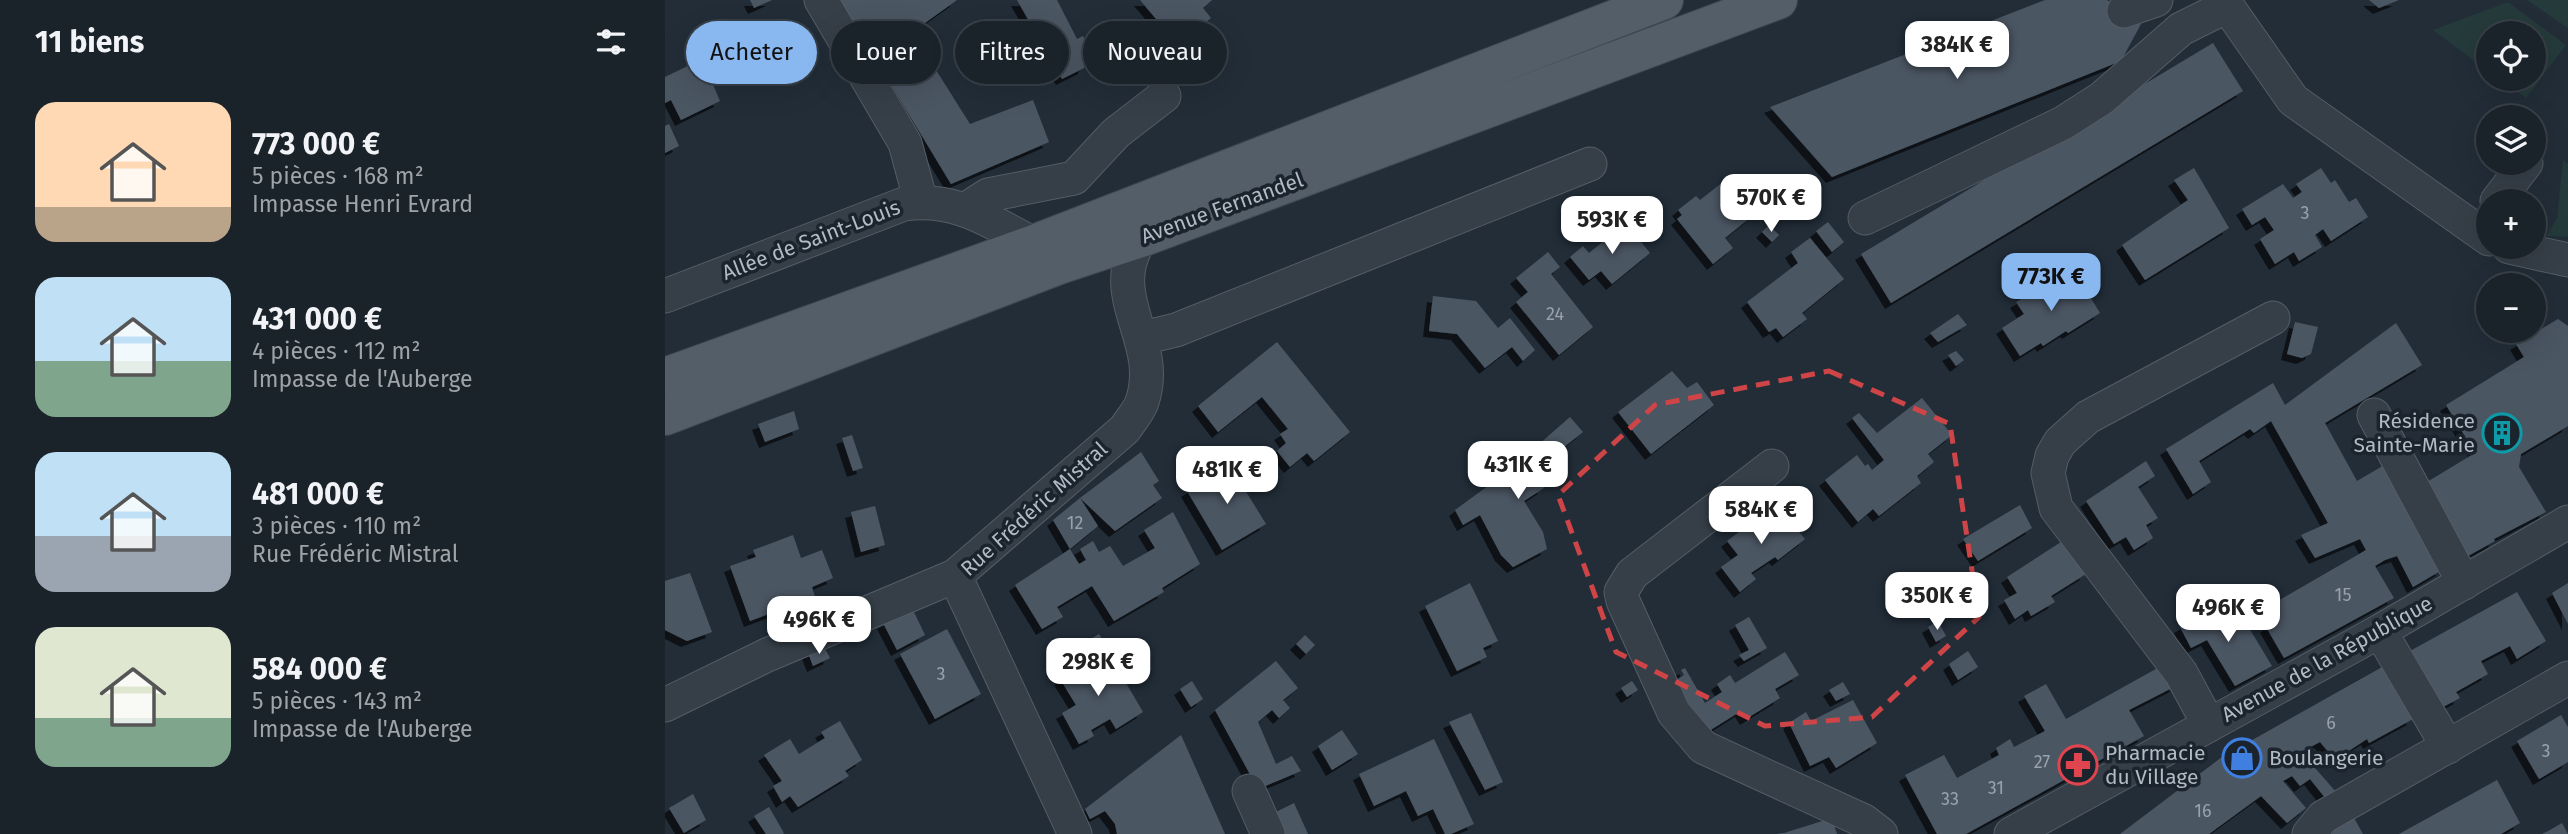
<!DOCTYPE html>
<html lang="fr">
<head>
<meta charset="utf-8">
<style>
	body { margin:0; font-family:"Fira Sans",sans-serif; background:#232a32; color:#f1f3f6; height:100vh; display:flex; flex-direction:column; font-size:26px; white-space:nowrap }
	* { box-sizing:border-box; margin:0 }
	p { font-size:23px; color:#9fa4a8 }
	.icon { flex:none; width:38px; height:38px; fill:none; stroke:currentColor; stroke-width:2; stroke-linecap:round; stroke-linejoin:round }
	.map { position:relative; flex:1; overflow:hidden }
	.drawer { display:flex; flex-direction:column; background:#1a222a; width:665px }
	.drawer>* { flex:none }
	.guide { position:absolute; left:21px; top:21px; width:665px; height:63px; display:flex; gap:14px }
	.controls { position:absolute; left:1811px; top:21px; display:grid; gap:14px }
	.controls a { display:grid; place-items:center; width:70px; height:70px; border-radius:50%; background:#1a222a; box-shadow:0 7px 28px #0002,0 0 0 2px #383f47; font-size:35px }
	.price { position:absolute; translate:-50% -60px; padding:0 16px; border-radius:14px; background:#fff; color:#222; font-size:23px; line-height:46px; filter:drop-shadow(0 2px 4px #0008) }
	.price::after { content:''; position:absolute; left:50%; top:42px; width:21px; height:16px; margin-left:-10px; background:inherit; clip-path:polygon(0 0,100% 0,50% 100%) }
	.price.current { background:#89b8f1; color:#111 }
	ul { padding:0; list-style:none }
	li { display:flex; align-items:center; gap:21px; height:175px; padding:0 35px }
	li span { display:grid; place-items:center; flex:none; width:196px; height:140px; border-radius:21px; color:#555 }
	li>.icon { margin-inline-start:auto }
	span .icon { width:84px; height:84px; fill:#fffc; stroke-width:1 }
	li b { font-size:30px }
	h2 { display:flex; justify-content:space-between; align-items:center; height:84px; padding:0 35px; font-size:30px }
	.pill { padding:0 24px; border-radius:32px; background:#1a222a; box-shadow:0 7px 28px #0002,0 0 0 2px #383f47; font-size:24px; line-height:63px }
	.pill.current { background:#89b8f1; color:#111 }
	main { display:flex; flex:1; min-height:0 }
	.map>svg:first-child { display:block }
	.green { fill:#253a3a }
	.building { fill:#4b5764; filter:url(#shadow) }
	.lines { fill:none; stroke-linecap:round; stroke-linejoin:round }
	.minor-casing { stroke:#545d66; stroke-width:35 }
	.major-casing { stroke:#3f4852; stroke-width:40 }
	.minor { stroke:#363f48; stroke-width:33 }
	.major { stroke:#545e68; stroke-width:38 }
	.marked { fill:none; stroke:#cf4547; stroke-width:5; stroke-dasharray:14 9; stroke-linejoin:round }
	.labels { text-anchor:middle; dominant-baseline:central; stroke-width:7; stroke-linejoin:round; paint-order:stroke }
	.number-label { font-size:18px; fill:#98a1ad }
	.street-label { font-size:21px; fill:#b1bac5; stroke:#1b242d }
	.poi-label { font-size:21px; fill:#b1bac5; stroke:#1b242d; text-anchor:start }
</style>
</head>
<body>
<main>
<section class="drawer">
<h2>11 biens<svg class="icon" aria-label="filters" viewBox="0 0 24 24"><path d="M4 7h16M4 17h16"/><circle cx="9" cy="7" r="2"/><circle cx="15" cy="17" r="2"/></svg></h2>
<ul>
<li><span style="background:linear-gradient(#ffd9b3 75%,#b9a48a 0)"><svg class="icon" aria-label="home" viewBox="0 0 24 24"><path d="M3 11l9-7 9 7M6 9v11h12V9"/></svg></span><div><b>773 000 €</b><p>5 pièces · 168 m²</p><p>Impasse Henri Evrard</p></div></li>
<li><span style="background:linear-gradient(#bfe0f5 60%,#7fa58c 0)"><svg class="icon" aria-label="home" viewBox="0 0 24 24"><path d="M3 11l9-7 9 7M6 9v11h12V9"/></svg></span><div><b>431 000 €</b><p>4 pièces · 112 m²</p><p>Impasse de l'Auberge</p></div></li>
<li><span style="background:linear-gradient(#bfe0f5 60%,#9aa5b1 0)"><svg class="icon" aria-label="home" viewBox="0 0 24 24"><path d="M3 11l9-7 9 7M6 9v11h12V9"/></svg></span><div><b>481 000 €</b><p>3 pièces · 110 m²</p><p>Rue Frédéric Mistral</p></div></li>
<li><span style="background:linear-gradient(#dfe7d0 65%,#7fa58c 0)"><svg class="icon" aria-label="home" viewBox="0 0 24 24"><path d="M3 11l9-7 9 7M6 9v11h12V9"/></svg></span><div><b>584 000 €</b><p>5 pièces · 143 m²</p><p>Impasse de l'Auberge</p></div></li>
</ul>
</section>
<div class="map">
<svg width="1903" height="834" viewBox="0 0 1903 834">
	<defs>
		<filter id="shadow"><feDropShadow dx="-6" dy="6" stdDeviation="0" flood-color="#0009"/></filter>
	</defs>
	<rect width="100%" height="100%" fill="#222d38"/>
	<g class="green">
		<polygon points="1862,0 1903,0 1903,28"/>
		<polygon points="1843,2 1901,45 1861,98 1834,79 1869,79 1869,33 1824,33 1823,71 1768,30"/>
		<polygon points="1898,160 1903,164 1903,237 1881,236 1892,218"/>
	</g>
	<g class="building">
		<polygon points="85,0 107,0 89,8"/>
		<polygon points="171,0 292,0 225,48 218,40 205,48"/>
		<polygon points="352,0 392,0 412,39 418,36 424,48 419,68 397,79"/>
		<polygon points="475,0 547,0 538,8 546,18 513,45"/>
		<polygon points="1380,0 1442,0 1476,24 1456,61 1167,177 1105,107"/>
		<polygon points="1704,0 1734,0 1714,8"/>
		<polygon points="1548,43 1578,91 1226,303 1196,254"/>
		<polygon points="214,44 222,56 230,52 237,64 259,51 305,124 368,100 384,142 286,184 205,50"/>
		<polygon points="41,57 52,77 46,80 55,101 16,120 6,100 0,103 0,77"/>
		<polygon points="4,124 14,146 0,153 0,126"/>
		<polygon points="1529,168 1564,228 1480,280 1457,245 1523,200 1509,180"/>
		<polygon points="1656,168 1666,183 1670,180 1684,202 1691,198 1703,217 1666,241 1658,229 1650,235 1657,247 1634,261 1629,252 1610,264 1595,239 1609,230 1600,217 1587,225 1577,209 1618,184 1628,198 1637,192 1631,184"/>
		<polygon points="1058,182 1086,217 1060,238 1068,248 1048,264 1012,219 1017,215 1013,210 1031,196 1035,200"/>
		<polygon points="1858,193 1875,205 1869,214 1869,201 1853,201"/>
		<polygon points="1163,222 1179,242 1167,252 1151,231"/>
		<polygon points="961,223 985,253 947,284 936,271 924,280 905,257 918,246 924,253"/>
		<polygon points="1104,225 1114,235 1107,242 1097,232"/>
		<polygon points="1145,238 1179,279 1137,313 1142,319 1118,337 1111,328 1104,332 1082,302 1133,263 1126,252"/>
		<polygon points="883,252 895,267 886,274 928,327 894,355 851,302 863,292 851,278"/>
		<polygon points="1408,269 1435,313 1403,333 1401,331 1378,346 1376,343 1355,356 1337,328 1359,314 1351,302"/>
		<polygon points="768,296 811,301 833,328 845,318 870,350 858,361 847,347 820,368 792,334 764,331"/>
		<polygon points="1293,314 1302,325 1273,342 1265,333"/>
		<polygon points="1893,319 1903,326 1903,426 1856,454 1854,467 1881,512 1829,539 1830,541 1803,556 1762,482 1810,453 1781,405 1859,357 1851,344"/>
		<polygon points="1630,322 1653,327 1646,354 1637,358 1622,354"/>
		<polygon points="1731,323 1757,365 1660,423 1692,481 1721,464 1777,570 1748,587 1732,556 1720,560 1710,566 1729,598 1619,658 1601,627 1607,622 1599,609 1701,550 1695,539 1650,558 1636,535 1663,523 1606,421 1589,433 1585,429 1534,461 1546,482 1528,494 1501,449 1608,383 1620,405"/>
		<polygon points="612,342 685,432 649,461 642,453 625,467 612,451 621,443 615,434 623,429 597,397 553,432 533,406"/>
		<polygon points="1291,351 1299,360 1291,366 1283,355"/>
		<polygon points="1007,371 1022,388 1032,382 1049,405 986,454 953,412"/>
		<polygon points="1257,398 1287,435 1263,454 1269,462 1252,476 1256,483 1214,516 1208,509 1193,522 1160,480 1192,455 1200,466 1203,464 1207,470 1219,460 1187,418 1194,413 1212,433"/>
		<polygon points="129,411 134,429 100,442 93,424"/>
		<polygon points="905,417 918,432 869,471 879,488 859,501 878,532 882,549 848,567 836,555 815,515 798,525 790,510 842,472"/>
		<polygon points="187,435 198,468 188,471 177,438"/>
		<polygon points="476,452 494,481 488,485 497,498 450,531 415,498 433,526 405,549 414,564 421,560 415,549 428,541 434,552 445,546 458,566 490,548 479,530 508,512 535,564 497,588 499,592 449,621 427,586 392,607 398,617 377,629 350,585 405,549 388,520 415,498"/>
		<polygon points="573,461 582,475 580,490 601,524 557,550 522,491"/>
		<polygon points="1481,461 1490,476 1473,487 1493,518 1481,525 1488,538 1469,550 1461,537 1449,544 1421,501"/>
		<polygon points="1111,504 1140,539 1113,560 1110,557 1086,573 1091,579 1075,592 1056,567 1073,555 1062,541"/>
		<polygon points="1355,505 1367,528 1313,561 1298,539"/>
		<polygon points="210,506 220,545 196,552 186,512"/>
		<polygon points="128,535 136,558 157,550 168,578 147,587 150,597 85,621 65,566 91,557 88,550"/>
		<polygon points="1396,542 1421,574 1386,596 1390,602 1366,616 1363,610 1350,619 1339,600 1352,593 1342,577"/>
		<polygon points="25,573 47,632 22,641 0,630 0,581"/>
		<polygon points="805,583 833,641 818,648 822,657 792,671 760,606"/>
		<polygon points="1903,583 1903,624 1887,593"/>
		<polygon points="1852,592 1881,641 1852,659 1845,646 1816,661 1823,674 1791,692 1795,698 1776,708 1745,651"/>
		<polygon points="1557,604 1568,624 1578,618 1607,666 1570,686 1542,640 1526,648 1515,627"/>
		<polygon points="247,608 260,635 232,650 218,623"/>
		<polygon points="1084,617 1102,648 1079,661 1074,655 1084,650 1070,625"/>
		<polygon points="1273,621 1281,636 1271,642 1263,627"/>
		<polygon points="282,629 316,694 270,719 235,654"/>
		<polygon points="434,634 439,642 410,658 406,651"/>
		<polygon points="640,635 650,645 641,654 631,644"/>
		<polygon points="159,647 165,658 148,666 143,653"/>
		<polygon points="1303,651 1313,667 1293,680 1284,664"/>
		<polygon points="443,652 478,712 451,729 445,719 426,730 429,736 414,744 397,713 411,705 395,679"/>
		<polygon points="1120,652 1134,675 1110,689 1115,698 1081,719 1076,711 1036,736 1005,684 1019,675 1016,670 1020,668 1040,703 1057,692 1052,684 1065,675 1070,683"/>
		<polygon points="611,661 633,688 618,700 625,708 614,718 607,710 593,722 611,764 627,756 636,771 593,789 550,710"/>
		<polygon points="1498,665 1511,686 1464,710 1479,736 1301,834 1272,834 1240,775 1279,755 1292,778 1334,755 1331,748 1345,739 1349,747 1380,731 1359,696 1381,684 1401,719"/>
		<polygon points="1719,666 1748,719 1704,743 1702,739 1670,760 1655,742 1636,752 1672,793 1661,799 1645,779 1635,786 1627,776 1618,781 1641,808 1622,823 1596,796 1544,834 1455,834 1557,757"/>
		<polygon points="527,681 538,699 526,707 515,689"/>
		<polygon points="967,681 973,690 962,697 956,688"/>
		<polygon points="1178,682 1185,694 1171,701 1164,690"/>
		<polygon points="1188,700 1212,743 1171,768 1164,757 1145,766 1124,723 1141,712 1146,721"/>
		<polygon points="806,713 838,782 820,790 784,722"/>
		<polygon points="1896,715 1903,727 1903,762 1874,779 1852,741"/>
		<polygon points="175,721 197,760 180,771 184,776 133,807 125,796 117,802 108,786 117,781 99,755 125,739 134,754 160,738 156,732"/>
		<polygon points="677,730 693,754 667,770 653,746"/>
		<polygon points="516,735 560,834 452,834 450,824 440,811 425,819 420,809"/>
		<polygon points="769,739 809,824 786,834 780,834 768,809 753,816 741,791 709,806 694,774"/>
		<polygon points="1832,780 1855,823 1836,834 1734,834"/>
		<polygon points="28,794 41,820 19,833 4,808"/>
		<polygon points="629,803 643,834 618,834 609,813"/>
		<polygon points="104,807 119,833 118,834 101,834 89,816"/>
		<polygon points="1167,818 1172,834 1111,834 1119,833"/>
		<polygon points="1689,818 1698,834 1660,834"/>
		<polygon points="1897,823 1903,834 1877,834 1885,830"/>
	</g>
	<g class="lines">
		<g class="minor-casing">
			<g id="minor">
				<polyline points="156,0 240,143 256,202"/>
				<polyline points="1558,0 1628,100 1824,239"/>
				<polyline points="1459,11 1491,0"/>
				<polyline points="1832,201 1861,163"/>
				<polyline points="300,210 323,195 409,178 451,133 499,96"/>
				<polyline points="1200,218 1398,123 1437,98 1516,29 1562,6"/>
				<polyline points="1844,247 1903,260"/>
				<path d="M0 296 239 204C292 197 324 221 369 244"/>
				<polyline points="477,338 511,330 925,164"/>
				<polyline points="1709,415 1799,583"/>
				<polyline points="1107,466 967,574 956,592 958,601 1009,713 1038,747 1199,821 1216,834"/>
				<polyline points="1715,631 1783,747"/>
				<polyline points="0,705 102,655 290,576"/>
				<polyline points="1544,725 1516,673 1391,508 1383,473 1387,456 1395,442 1423,417 1608,318"/>
				<polyline points="584,791 603,834"/>
				<path d="M410 834 290 576 460 429C465 421 474 411 477 402 498 340 437 297 476 238"/>
				<polyline points="1346,834 1715,631 1903,522"/>
				<polyline points="1644,834 1658,817 1903,678"/>
			</g>
		</g>
		<g class="major-casing">
			<g id="major">
				<polyline points="0,377 369,244 999,0"/>
				<polyline points="0,416 394,265 476,238 1113,0"/>
			</g>
		</g>
		<use href="#minor" class="minor"/>
		<use href="#major" class="major"/>
	</g>
	<path class="marked" d="M1164 371 1285 424 1314 617 1207 717 1100 726 951 652 893 495 990 405Z"/>
	<defs>
		<g id="building-ring" transform="scale(2.0125)"><circle r="9.5" fill="#1b242d" stroke="#0f9aa8" stroke-width="1.5"/><path d="M-4-6H4V6H1V3H-1V6H-4ZM-2.5-4.3h1.7v1.8h-1.7ZM.8-4.3h1.7v1.8H.8ZM-2.5-1h1.7V.8h-1.7ZM.8-1h1.7V.8H.8Z" fill="#0f9aa8"/></g>
		<g id="shop-ring" transform="scale(2.0125)"><circle r="9.5" fill="#1b242d" stroke="#3f7fe0" stroke-width="1.5"/><path d="M-5-2.5h2.3a2.7 3.5 0 0 1 5.4 0H5L5.5 6h-11ZM-1.5-2.5h3a1.5 2.3 0 0 0-3 0Z" fill="#3f7fe0"/></g>
		<g id="pharmacy-ring" transform="scale(2.0125)"><circle r="9.5" fill="#1b242d" stroke="#e0444e" stroke-width="1.5"/><path d="M-2-6h4v4h4v4h-4v4h-4v-4h-4v-4h4Z" fill="#e0444e"/></g>
	</defs>
	<g fill-rule="evenodd">
		<use href="#building-ring" x="1837" y="433"/>
		<use href="#shop-ring" x="1577" y="758"/>
		<use href="#pharmacy-ring" x="1413" y="765"/>
	</g>
	<g class="labels">
		<g class="number-label">
			<text x="1640" y="213">3</text>
			<text x="890" y="314">24</text>
			<text x="410" y="523">12</text>
			<text x="1678" y="595">15</text>
			<text x="276" y="674">3</text>
			<text x="1666" y="723">6</text>
			<text x="1881" y="751">3</text>
			<text x="1377" y="762">27</text>
			<text x="1331" y="788">31</text>
			<text x="1285" y="799">33</text>
			<text x="1538" y="811">16</text>
		</g>
		<g class="street-label">
			<text transform="translate(557 208) rotate(-20)">Avenue Fernandel</text>
			<text transform="translate(146 240) rotate(-21)">Allée de Saint-Louis</text>
			<text transform="translate(369 509) rotate(-42)">Rue Frédéric Mistral</text>
			<text transform="translate(1662 659) rotate(-29)">Avenue de la République</text>
		</g>
		<g class="poi-label">
			<text x="1810" y="421" text-anchor="end">Résidence<tspan x="1810" dy="24">Sainte-Marie</tspan></text>
			<text x="1440" y="753">Pharmacie<tspan x="1440" dy="24">du Village</tspan></text>
			<text x="1604" y="758">Boulangerie</text>
		</g>
	</g>
</svg>
<div class="controls">
<a><svg class="icon" aria-label="locate" viewBox="0 0 24 24"><circle cx="12" cy="12" r="6"/><path d="M12 2v4M12 18v4M2 12h4M18 12h4"/></svg></a>
<a><svg class="icon" aria-label="layers" viewBox="0 0 24 24"><path d="M12 4l9 5-9 5-9-5zM3 14l9 5 9-5"/></svg></a>
<a>+</a>
<a>−</a>
</div>
<b class="price" style="left:1292px;top:81px">384K €</b>
<b class="price" style="left:1106px;top:234px">570K €</b>
<b class="price" style="left:947px;top:256px">593K €</b>
<b class="price current" style="left:1386px;top:313px">773K €</b>
<b class="price" style="left:853px;top:501px">431K €</b>
<b class="price" style="left:562px;top:506px">481K €</b>
<b class="price" style="left:1096px;top:546px">584K €</b>
<b class="price" style="left:1272px;top:632px">350K €</b>
<b class="price" style="left:1563px;top:644px">496K €</b>
<b class="price" style="left:154px;top:656px">496K €</b>
<b class="price" style="left:433px;top:698px">298K €</b>
<div class="guide">
<a class="pill current">Acheter</a>
<a class="pill">Louer</a>
<a class="pill">Filtres</a>
<a class="pill">Nouveau</a>
</div>
</div>
</main>
</body>
</html>
